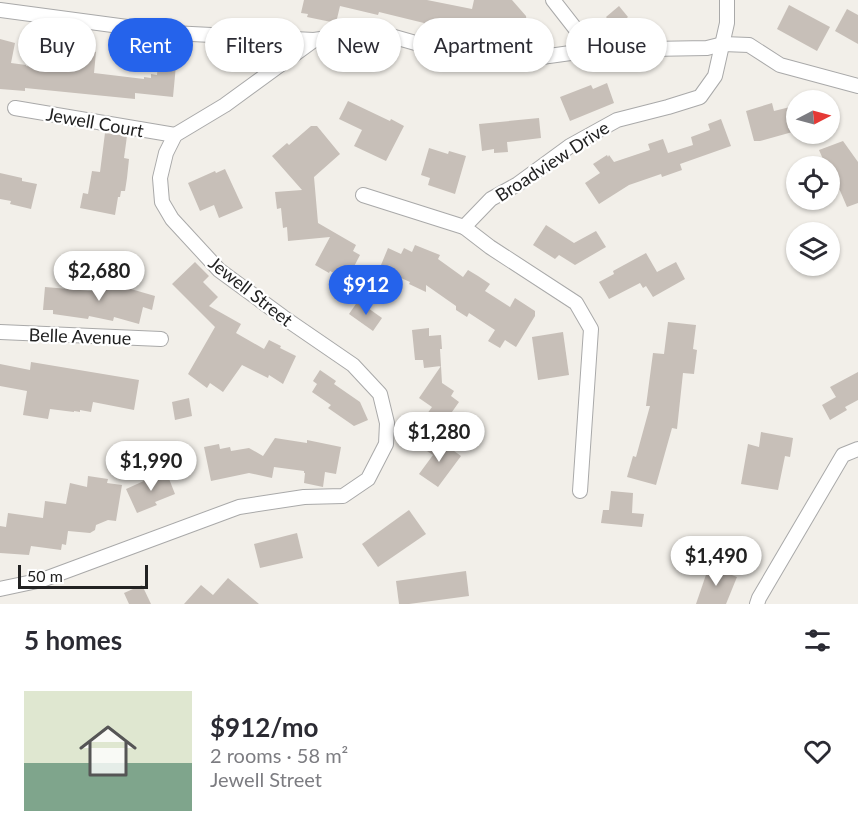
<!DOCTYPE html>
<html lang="en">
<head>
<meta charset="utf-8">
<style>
	body { margin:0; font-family:Lato,sans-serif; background:#f2f2f3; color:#2b2b33; height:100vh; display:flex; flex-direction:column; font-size:22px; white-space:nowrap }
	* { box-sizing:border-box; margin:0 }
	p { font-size:20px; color:#7c7c81 }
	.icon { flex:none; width:33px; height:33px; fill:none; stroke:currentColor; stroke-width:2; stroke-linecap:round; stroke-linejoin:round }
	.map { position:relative; height:604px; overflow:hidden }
	.panel { display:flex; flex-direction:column; background:#fff; flex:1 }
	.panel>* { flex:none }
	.hud { position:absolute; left:18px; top:18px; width:822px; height:54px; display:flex; gap:12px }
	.needle { width:39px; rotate:84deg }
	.fabs { position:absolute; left:786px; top:90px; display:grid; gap:12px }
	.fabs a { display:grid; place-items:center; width:54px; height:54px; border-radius:50%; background:#fff; box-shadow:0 2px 4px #0004; font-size:30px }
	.scale { position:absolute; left:18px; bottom:15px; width:130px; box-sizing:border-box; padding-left:6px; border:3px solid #222; border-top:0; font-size:16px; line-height:21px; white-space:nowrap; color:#222; -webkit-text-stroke:4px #fff; paint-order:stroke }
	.price { position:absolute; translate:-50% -51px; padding:0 14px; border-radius:21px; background:#fff; color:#222; font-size:20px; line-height:39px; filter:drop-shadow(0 2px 3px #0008) }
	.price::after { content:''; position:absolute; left:50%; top:36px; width:18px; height:14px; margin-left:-9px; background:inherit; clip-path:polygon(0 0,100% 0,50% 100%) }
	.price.selected { background:#2563eb; color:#fff }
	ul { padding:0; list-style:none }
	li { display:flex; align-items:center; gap:18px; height:150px; padding:0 24px }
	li+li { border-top:2px solid #e1e1e2 }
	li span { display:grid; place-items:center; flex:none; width:168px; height:120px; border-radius:0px; color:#555 }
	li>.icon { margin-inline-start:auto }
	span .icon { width:72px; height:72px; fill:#fffc; stroke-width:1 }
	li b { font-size:26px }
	h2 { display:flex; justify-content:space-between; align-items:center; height:72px; padding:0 24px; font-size:26px }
	.chip { padding:0 21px; border-radius:27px; background:#fff; box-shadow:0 2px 4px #0004; font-size:21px; line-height:54px }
	.chip.selected { background:#2563eb; color:#fff }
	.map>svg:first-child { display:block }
	.building { fill:#c7bfb8 }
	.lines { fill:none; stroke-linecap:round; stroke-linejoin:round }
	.street-casing { stroke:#a9a9a9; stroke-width:16 }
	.street { stroke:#fff; stroke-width:14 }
	.labels { text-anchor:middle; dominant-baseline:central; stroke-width:4.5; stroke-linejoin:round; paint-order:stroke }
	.street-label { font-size:18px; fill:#222; stroke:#fff }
</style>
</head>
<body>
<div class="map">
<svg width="858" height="604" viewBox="0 0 858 604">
	<rect width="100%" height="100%" fill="#f2efe9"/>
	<g class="building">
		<polygon points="304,0 427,0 472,9 474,0 512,0 526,16 528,33 506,42 494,39 493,42 423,27 424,23 379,12 378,15 340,6 336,23 307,17 308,14 301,13"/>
		<polygon points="789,5 830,27 817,51 777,29"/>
		<polygon points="619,6 628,17 615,28 606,17"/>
		<polygon points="847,9 858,15 858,44 835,31"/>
		<polygon points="0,39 15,43 11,63 26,65 26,66 55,69 57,49 96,52 94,73 144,79 144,77 151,78 151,74 157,75 158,63 176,65 173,97 135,93 135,99 25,88 25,91 0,89"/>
		<polygon points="607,83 614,103 570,121 560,97 591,85 593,89"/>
		<polygon points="348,101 390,121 391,119 404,126 386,161 354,146 362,130 339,119"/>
		<polygon points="772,103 774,111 794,106 796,116 796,131 760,141 754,141 746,111"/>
		<polygon points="539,118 541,138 507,142 508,152 494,153 494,149 482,151 479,124"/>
		<polygon points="721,119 731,146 680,164 682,170 662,177 661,174 629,185 599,204 585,183 600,173 593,164 607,155 608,157 609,155 614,162 650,150 648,144 663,139 668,153 693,145 691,137 710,130 708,124"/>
		<polygon points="311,126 317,126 340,154 314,177 318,223 356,245 353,251 360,255 347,280 330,271 329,273 315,265 330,237 288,241 287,227 283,228 281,208 277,209 275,192 302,190 272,156 287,143 289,145"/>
		<polygon points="105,133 127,136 124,158 129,159 127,178 125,191 121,191 120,197 118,197 115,215 80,208 83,193 88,194 92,171 100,172"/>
		<polygon points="843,141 858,162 858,203 847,207 835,179 830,181 830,166 826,166 819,150"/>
		<polygon points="429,148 448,154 449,151 466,156 455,194 428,185 430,178 421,175"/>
		<polygon points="225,169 243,208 219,218 214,205 200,211 188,183 215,171 216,173"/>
		<polygon points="0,173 22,178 22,181 37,184 31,209 10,204 11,201 0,199"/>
		<polygon points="546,225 574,243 596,231 606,247 575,265 559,255 555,259 533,245"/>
		<polygon points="415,245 440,255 438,259 463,277 468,270 478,276 490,284 485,291 510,307 515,298 535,311 535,316 516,347 505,340 500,348 488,341 495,330 469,313 467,317 456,310 456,306 426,285 426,292 409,284 410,282 392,274 394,271 381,265 388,248 401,254 404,248 412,252"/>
		<polygon points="646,253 657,272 676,262 685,279 653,297 646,286 643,288 640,283 609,299 599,282 614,274 613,271"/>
		<polygon points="195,262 209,276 203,282 218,297 209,306 241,324 236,333 264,349 269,340 281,346 280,348 296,356 283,384 269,375 268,378 242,365 223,392 210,383 207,388 188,374 215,327 172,284"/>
		<polygon points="95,279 117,284 117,285 155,296 152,310 143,307 139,324 114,317 113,321 89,316 88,319 53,314 53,310 43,310 45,287 92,291"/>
		<polygon points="358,301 382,318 373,331 349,314"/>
		<polygon points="668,322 696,325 693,349 697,350 694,374 683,373 677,429 672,428 656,485 627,477 633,456 636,457 650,406 646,406 653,353 664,354"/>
		<polygon points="429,328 429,336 441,335 442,349 440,349 442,383 454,391 451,396 459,402 440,429 424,418 432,407 419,398 441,366 424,368 423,360 415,360 412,330"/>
		<polygon points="563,332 569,375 538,380 532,337"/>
		<polygon points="31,362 139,380 134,410 93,402 91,412 80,410 80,412 74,411 74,412 50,409 48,419 23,415 27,391 0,386 0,364 30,370"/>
		<polygon points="320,370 336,381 334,384 360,402 368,420 354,426 328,408 331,405 312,392 317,384 313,381"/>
		<polygon points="858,372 858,400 845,407 847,410 830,420 822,405 836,397 830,387"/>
		<polygon points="189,398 192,416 175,420 172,402"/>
		<polygon points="761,432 793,438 790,457 785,456 778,490 741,484 748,444 759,447"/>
		<polygon points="275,438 307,443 307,440 341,447 336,474 325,472 323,487 304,483 305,473 304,473 304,471 274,467 272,478 249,473 211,481 204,447 219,444 220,449 230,447 231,451 249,448 263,456"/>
		<polygon points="436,438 461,456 438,487 419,474 433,455 427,451"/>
		<polygon points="166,471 175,494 155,502 157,505 137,513 126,489"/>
		<polygon points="88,476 108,479 107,483 122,485 116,521 108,520 96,525 95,530 90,533 68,531 66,545 62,544 61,550 31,546 29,555 0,553 0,526 6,527 8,513 43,518 45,501 66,504 70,483 87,487"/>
		<polygon points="611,491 633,493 632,513 644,514 642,527 601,523 603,510 609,510"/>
		<polygon points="409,510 426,534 378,567 362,544"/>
		<polygon points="297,533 303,558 260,568 254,544"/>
		<polygon points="709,566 737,577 726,604 696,604"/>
		<polygon points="466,571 469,596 409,604 399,604 396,581"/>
		<polygon points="228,578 259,604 184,604 201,585 213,595"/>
		<polygon points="142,585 151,604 129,604 124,593"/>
	</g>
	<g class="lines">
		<g class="street-casing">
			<g id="street">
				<polyline points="553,0 592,50"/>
				<polyline points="0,10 172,33 314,40"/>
				<polyline points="15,108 175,135"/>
				<polyline points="363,195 464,227"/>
				<polyline points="0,332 161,339"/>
				<polyline points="580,491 591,329 576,303 490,247 464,227 491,199 518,184 570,146 617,120 668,107 700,97 715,76 727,23 727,0"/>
				<polyline points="0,589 42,580 239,507 304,497 343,496 368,479 386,444 387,423 380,394 353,365 283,317 219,270 172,219 162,202 160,178 166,153 175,135 225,105 314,40 361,33 384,34 433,48 490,62 519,62 549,56 592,50 707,48 723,44 749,45 780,65 858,86"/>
				<polyline points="757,604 759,598 843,455 858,449"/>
			</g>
		</g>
		<use href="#street" class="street"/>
	</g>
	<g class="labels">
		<g class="street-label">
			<text transform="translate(95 122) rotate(10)">Jewell Court</text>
			<text transform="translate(552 161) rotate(-33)">Broadview Drive</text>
			<text transform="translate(251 291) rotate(38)">Jewell Street</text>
			<text transform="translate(80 336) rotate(2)">Belle Avenue</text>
		</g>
	</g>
</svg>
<div class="fabs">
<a><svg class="needle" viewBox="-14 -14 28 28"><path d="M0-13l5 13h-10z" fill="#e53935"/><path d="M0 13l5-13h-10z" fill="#7c7c81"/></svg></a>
<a><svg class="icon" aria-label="locate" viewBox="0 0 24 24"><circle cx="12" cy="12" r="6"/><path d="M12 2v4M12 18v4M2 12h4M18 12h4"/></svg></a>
<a><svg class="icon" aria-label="layers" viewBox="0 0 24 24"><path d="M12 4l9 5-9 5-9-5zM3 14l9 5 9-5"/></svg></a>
</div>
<div class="scale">50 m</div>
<b class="price" style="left:99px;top:302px">$2,680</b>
<b class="price selected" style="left:366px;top:316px">$912</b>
<b class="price" style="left:439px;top:463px">$1,280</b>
<b class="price" style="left:151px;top:492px">$1,990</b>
<b class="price" style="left:716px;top:587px">$1,490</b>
<div class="hud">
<a class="chip">Buy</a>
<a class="chip selected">Rent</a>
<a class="chip">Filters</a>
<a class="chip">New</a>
<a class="chip">Apartment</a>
<a class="chip">House</a>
</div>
</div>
<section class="panel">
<h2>5 homes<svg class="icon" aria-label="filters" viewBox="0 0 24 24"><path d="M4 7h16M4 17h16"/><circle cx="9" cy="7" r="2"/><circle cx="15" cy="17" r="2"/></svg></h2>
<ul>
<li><span style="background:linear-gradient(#dfe7d0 60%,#7fa58c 0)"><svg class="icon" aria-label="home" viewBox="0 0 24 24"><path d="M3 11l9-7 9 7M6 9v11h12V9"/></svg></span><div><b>$912/mo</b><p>2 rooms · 58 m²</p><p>Jewell Street</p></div><svg class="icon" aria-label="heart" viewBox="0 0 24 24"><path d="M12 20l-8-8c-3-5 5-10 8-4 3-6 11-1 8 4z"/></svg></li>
</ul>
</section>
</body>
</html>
